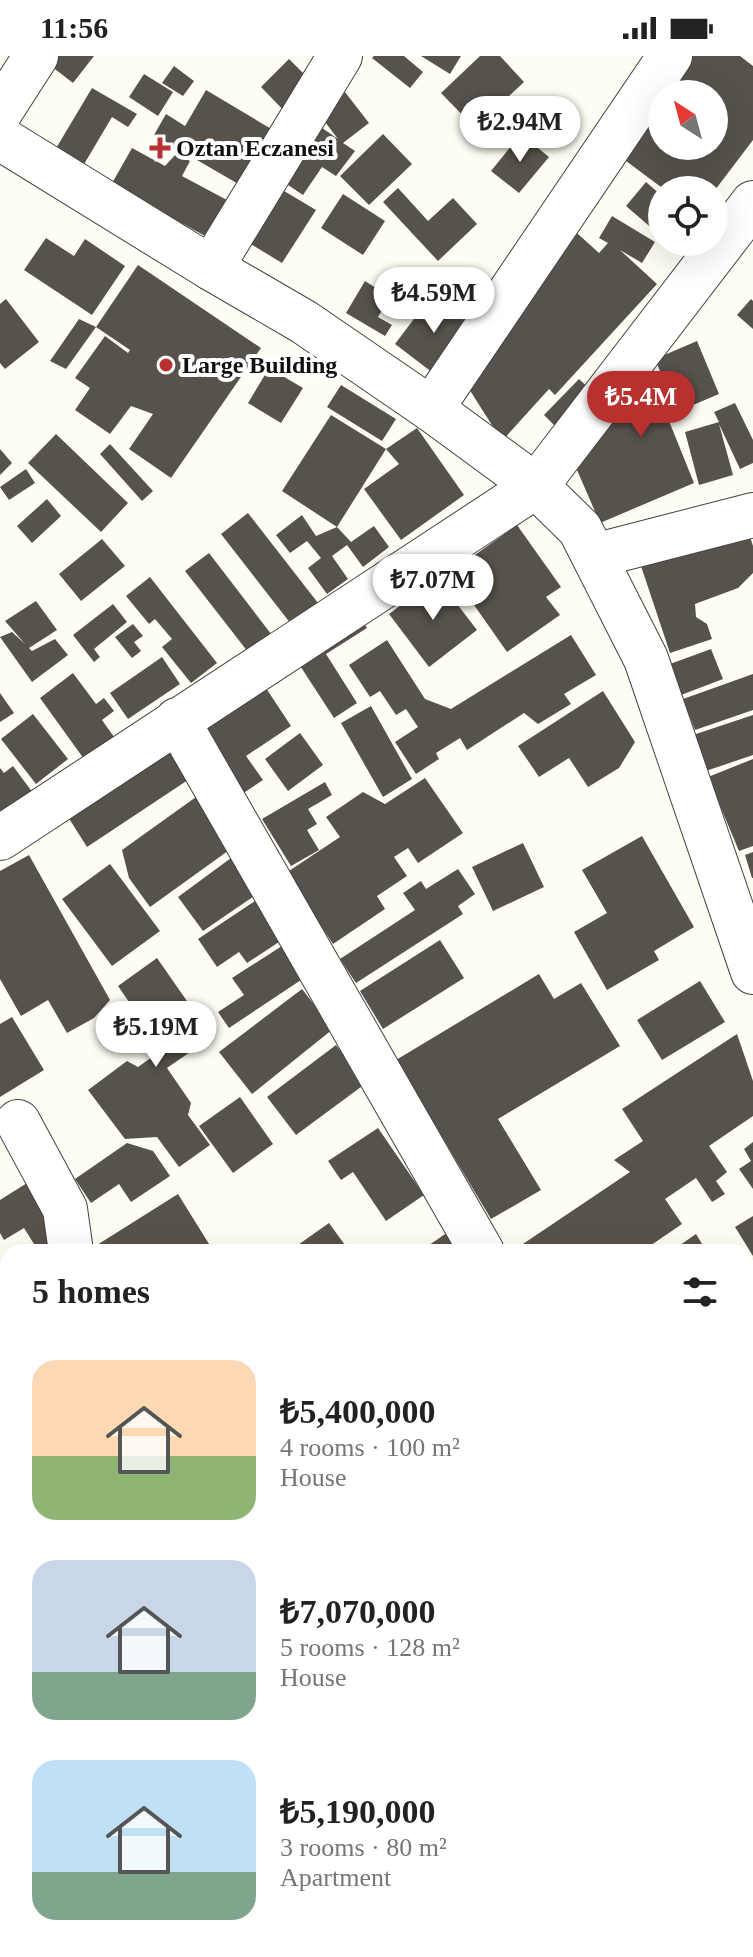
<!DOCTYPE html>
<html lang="en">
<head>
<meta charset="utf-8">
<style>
	body { margin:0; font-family:"Times New Roman",serif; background:#f2f2f2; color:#222; height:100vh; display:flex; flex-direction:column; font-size:30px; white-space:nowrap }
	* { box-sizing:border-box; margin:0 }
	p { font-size:26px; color:#767676 }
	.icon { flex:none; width:44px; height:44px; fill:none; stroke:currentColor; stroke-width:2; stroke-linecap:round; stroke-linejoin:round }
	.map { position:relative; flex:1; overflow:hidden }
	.drawer { position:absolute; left:0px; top:1188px; width:754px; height:714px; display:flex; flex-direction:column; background:#fff; border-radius:24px 24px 0 0; box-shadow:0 8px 32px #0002 }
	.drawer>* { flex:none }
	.needle { width:52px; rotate:324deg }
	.buttons { position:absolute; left:648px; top:24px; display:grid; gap:16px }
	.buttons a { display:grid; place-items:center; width:80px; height:80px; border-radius:50%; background:#fff; box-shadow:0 8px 32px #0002; font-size:40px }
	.price { position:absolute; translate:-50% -68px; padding:0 18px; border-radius:28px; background:#fff; color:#222; font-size:26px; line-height:52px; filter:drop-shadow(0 2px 4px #0008) }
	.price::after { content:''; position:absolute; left:50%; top:48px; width:24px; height:18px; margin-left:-12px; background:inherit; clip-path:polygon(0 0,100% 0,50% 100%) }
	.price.active { background:#b8312f; color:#fff }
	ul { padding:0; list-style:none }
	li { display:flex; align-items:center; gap:24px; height:200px; padding:0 32px }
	li span { display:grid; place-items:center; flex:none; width:224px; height:160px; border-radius:24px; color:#555 }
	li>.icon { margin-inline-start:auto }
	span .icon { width:96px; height:96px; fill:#fffc; stroke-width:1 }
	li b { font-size:34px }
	h2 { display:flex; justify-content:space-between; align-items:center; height:96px; padding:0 32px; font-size:34px }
	.status { display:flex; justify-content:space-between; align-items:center; height:56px; padding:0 40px; background:#fff; direction:ltr }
	.status svg { height:22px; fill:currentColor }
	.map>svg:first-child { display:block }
	.building { fill:#58524c; fill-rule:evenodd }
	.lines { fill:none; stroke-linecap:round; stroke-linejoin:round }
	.street-casing { stroke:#434343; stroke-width:46 }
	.street { stroke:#fff; stroke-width:44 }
	.poi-dot { fill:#b8312f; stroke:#fff; stroke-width:3 }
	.labels { text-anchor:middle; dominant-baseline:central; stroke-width:8; stroke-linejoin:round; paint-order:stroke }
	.poi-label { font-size:24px; font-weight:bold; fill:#101010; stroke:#fff; text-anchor:start }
</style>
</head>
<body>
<div class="status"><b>11:56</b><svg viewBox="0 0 49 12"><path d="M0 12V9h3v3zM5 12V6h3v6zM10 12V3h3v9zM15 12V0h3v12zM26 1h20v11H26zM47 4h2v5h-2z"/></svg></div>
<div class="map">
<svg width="753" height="1901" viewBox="0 0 753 1901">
	<rect width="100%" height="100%" fill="#fefdf3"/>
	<g class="building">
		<polygon points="38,0 94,0 73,27"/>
		<polygon points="374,0 404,0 423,16 410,32 372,2"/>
		<polygon points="421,0 461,0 450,18"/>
		<polygon points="480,0 500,0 524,26 475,72 441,37"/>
		<path d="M685 0H740L753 10V84L715 134H665L614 96ZM662 38H714V90H662Z"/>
		<polygon points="289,3 316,30 331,18 369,67 343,87 355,95 336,120 322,111 303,139 276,121 315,67 338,83 309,45 291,62 261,31"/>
		<polygon points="174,10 194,25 183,40 162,27"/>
		<polygon points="144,18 173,36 158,60 129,41"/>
		<polygon points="92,32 137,58 128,71 112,61 83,110 55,94"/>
		<polygon points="206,34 273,74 240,129 154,79 166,58 185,70"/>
		<polygon points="383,78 412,108 369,149 340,120"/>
		<polygon points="521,78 549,101 519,137 491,115"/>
		<polygon points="132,92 165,110 176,98 190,105 182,120 240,151 220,188 111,129"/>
		<polygon points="646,126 662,140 662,181 626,150"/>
		<polygon points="274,129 316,154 282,207 236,179"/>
		<polygon points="398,132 428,165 453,142 477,168 438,205 383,146"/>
		<polygon points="343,138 385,165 363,199 321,172"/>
		<polygon points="612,160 655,186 642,207 620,194 657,228 555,339 549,333 502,385 464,325 567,168 599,197 608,187 599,182"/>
		<polygon points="46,182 74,200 85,183 125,210 92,259 24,214"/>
		<polygon points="138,209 261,292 171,422 129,393 153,358 131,350 110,378 75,354 90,332 75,322 105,280 128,297 130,294 96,271"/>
		<polygon points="365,225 390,241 378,261 392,269 385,280 346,257"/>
		<polygon points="432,239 472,270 437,320 395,288"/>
		<polygon points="6,243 39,286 5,313 0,307 0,248"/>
		<polygon points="751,243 753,245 753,273 737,259"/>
		<polygon points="79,263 96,271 66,313 50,305"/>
		<polygon points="697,285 719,338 667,360 694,427 600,467 571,400 580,362 665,327 655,303"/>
		<polygon points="269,312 303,332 281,367 248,347"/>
		<polygon points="579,323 594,337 559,374 544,359"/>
		<polygon points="341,329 396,363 382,385 327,351"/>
		<polygon points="735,347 753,384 753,407 740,413 719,368 733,419 699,429 685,376 719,366 714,356"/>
		<polygon points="331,359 386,393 337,471 282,435"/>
		<polygon points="417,372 464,439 401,484 364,433 399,408 386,393"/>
		<polygon points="56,378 128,447 101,476 28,407"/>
		<polygon points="110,388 153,435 142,445 100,398"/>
		<polygon points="0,393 12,407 0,419"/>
		<polygon points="26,413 35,427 9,444 0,431"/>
		<polygon points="47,443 61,460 32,487 17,470"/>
		<polygon points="248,457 318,547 291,568 221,478"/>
		<polygon points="302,459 316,480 337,471 351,486 374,470 389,491 363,511 347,489 332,500 348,523 327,538 308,512 321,502 307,485 290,497 276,479"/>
		<polygon points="517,469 561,531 546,541 560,559 507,596 451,516"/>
		<polygon points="747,471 753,490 753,517 738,532 695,548 696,561 707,568 712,583 670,597 640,507"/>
		<polygon points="102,483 125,510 81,545 59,518"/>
		<polygon points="209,497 278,587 255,605 185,515"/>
		<polygon points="150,521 217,607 191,627 162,591 172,583 155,563 149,568 126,540"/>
		<polygon points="437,522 477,574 429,611 389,558"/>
		<polygon points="36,545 57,574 29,592 32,595 55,583 68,599 32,626 0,581 12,576 25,588 5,565"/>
		<polygon points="113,548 127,566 94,593 100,601 94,606 73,579"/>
		<polygon points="359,560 367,572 326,598 357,647 334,662 295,602"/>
		<polygon points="133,568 143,580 134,586 141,595 132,602 115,581"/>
		<polygon points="571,579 596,619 564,638 571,648 538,668 524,657 467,694 460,682 436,697 439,703 416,718 395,686 418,671 406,653 396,659 380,635 370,641 349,609 387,584 425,643 451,653"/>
		<polygon points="711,593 723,623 681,639 670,608"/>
		<polygon points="162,601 180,628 128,663 110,637"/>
		<polygon points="73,617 96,648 104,642 114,655 102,664 114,681 84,703 40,642"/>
		<polygon points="753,618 753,654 695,674 683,643"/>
		<polygon points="262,626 291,670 246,700 263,724 236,742 190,673"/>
		<polygon points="603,635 635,686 619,712 588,731 569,702 539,721 518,690"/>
		<polygon points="0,637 14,657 0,666"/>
		<polygon points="371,650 412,723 383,741 341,667"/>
		<polygon points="33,658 68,703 36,728 1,683"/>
		<polygon points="753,659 753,699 700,717 687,681"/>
		<polygon points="300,677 323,709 288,735 265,703"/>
		<polygon points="169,683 194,720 87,791 63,753"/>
		<polygon points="753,703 753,790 739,795 708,721"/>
		<polygon points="13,710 33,737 0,762 0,712 4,717"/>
		<polygon points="425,722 463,777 418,807 408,792 394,801 407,820 377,840 385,853 333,888 286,817 340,781 326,761 363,736 385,748"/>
		<polygon points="325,726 332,739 308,753 317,768 307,774 319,794 291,810 262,763"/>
		<polygon points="203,736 239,787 150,851 129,822 122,794"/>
		<polygon points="642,780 694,871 654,895 659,904 607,934 574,876 607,857 582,814"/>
		<polygon points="523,787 544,831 493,855 472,811"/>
		<polygon points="753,796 753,822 752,822 745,799"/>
		<polygon points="29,799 110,944 94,962 67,977 48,944 21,960 0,923 0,815"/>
		<polygon points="231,802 257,838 203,875 178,841"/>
		<polygon points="110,808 160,875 112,910 62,843"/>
		<polygon points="458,813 475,838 458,850 463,858 356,927 340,903 415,854 403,837 421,825 426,833"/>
		<polygon points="255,845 282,884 247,907 239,896 217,911 198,883"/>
		<polygon points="440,884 464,922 383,973 360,935"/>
		<polygon points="285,888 307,920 229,972 218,956 244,939 232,922"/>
		<polygon points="157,902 212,981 167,1012 191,1047 188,1059 210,1089 179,1111 157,1081 125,1083 88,1034 127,1005 138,1011 162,994 118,930"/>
		<polygon points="539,918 554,943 581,927 620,990 498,1063 541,1134 491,1163 396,1004"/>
		<polygon points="700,925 725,966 662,1004 637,964"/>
		<polygon points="302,933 333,973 252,1038 219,996"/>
		<polygon points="12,961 44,1014 0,1041 0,968"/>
		<polygon points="737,978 753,1025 753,1060 709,1090 727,1116 716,1125 725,1138 712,1146 696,1122 665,1143 682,1168 641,1196 511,1196 630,1116 614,1104 643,1085 622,1053"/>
		<polygon points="336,989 365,1028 296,1079 267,1041"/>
		<polygon points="240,1041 273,1088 233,1117 199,1070"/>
		<polygon points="378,1072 424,1139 386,1165 353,1116 341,1124 328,1105"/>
		<polygon points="753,1086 753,1133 739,1113 751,1105 744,1093"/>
		<polygon points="127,1087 153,1095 170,1120 131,1146 119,1128 91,1147 75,1123"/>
		<polygon points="35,1122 66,1196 39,1196 24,1172 4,1184 0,1177 0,1144"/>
		<polygon points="178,1138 214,1196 102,1196 97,1189"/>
		<polygon points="753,1160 753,1200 735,1171"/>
		<polygon points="329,1167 350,1196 288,1196"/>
		<polygon points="451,1174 466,1196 419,1196"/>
		<polygon points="696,1178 707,1196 670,1196"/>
		<polygon points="753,1245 753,1326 746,1330 746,1249"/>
		<polygon points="8,1357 8,1420 0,1422 0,1362"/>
		<polygon points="753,1378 753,1509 746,1500 746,1383"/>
		<polygon points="0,1511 8,1513 8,1577 0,1578"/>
		<polygon points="753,1561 753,1671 746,1660 746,1565"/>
		<polygon points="8,1714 8,1765 0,1770 0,1720"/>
		<polygon points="746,1737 753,1749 753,1885 746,1889"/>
		<polygon points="8,1773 8,1855 0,1861 0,1779"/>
		<polygon points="186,1894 236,1894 241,1901 191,1901"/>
		<polygon points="285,1894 313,1894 316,1898 312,1901 290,1901"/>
		<polygon points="323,1894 371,1894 362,1901 328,1901"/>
		<polygon points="598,1894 623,1894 627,1901 602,1901"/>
	</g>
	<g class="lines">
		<g class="street-casing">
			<g id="street">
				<polyline points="0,56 36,0"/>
				<polyline points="0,82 211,212 304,266 431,353 536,430 580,473 646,603 753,916"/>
				<polyline points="211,212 340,0"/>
				<polyline points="431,353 670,0"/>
				<polyline points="594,500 753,459"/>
				<polyline points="177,664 482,1196"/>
				<polyline points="0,782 536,430 753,147"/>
				<polyline points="18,1066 65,1153 71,1196"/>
				<polyline points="746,1347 753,1342"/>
				<polyline points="123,1901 135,1894"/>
			</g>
		</g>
		<use href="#street" class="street"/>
	</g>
	<g class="poi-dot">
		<path d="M156 80h8v8h8v8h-8v8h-8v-8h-8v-8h8z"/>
		<circle cx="166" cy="309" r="8"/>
	</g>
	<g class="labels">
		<g class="poi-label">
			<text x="176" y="92">Oztan Eczanesi</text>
			<text x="182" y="309">Large Building</text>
		</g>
	</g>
</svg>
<div class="buttons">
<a><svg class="needle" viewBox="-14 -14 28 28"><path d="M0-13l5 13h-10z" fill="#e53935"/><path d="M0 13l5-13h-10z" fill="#767676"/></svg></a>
<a><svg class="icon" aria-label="locate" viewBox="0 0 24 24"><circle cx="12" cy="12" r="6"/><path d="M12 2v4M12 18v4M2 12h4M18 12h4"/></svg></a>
</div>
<b class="price" style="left:520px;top:108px">₺2.94M</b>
<b class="price" style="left:434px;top:279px">₺4.59M</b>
<b class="price active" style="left:641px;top:383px">₺5.4M</b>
<b class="price" style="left:433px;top:566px">₺7.07M</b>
<b class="price" style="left:156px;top:1013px">₺5.19M</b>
<section class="drawer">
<h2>5 homes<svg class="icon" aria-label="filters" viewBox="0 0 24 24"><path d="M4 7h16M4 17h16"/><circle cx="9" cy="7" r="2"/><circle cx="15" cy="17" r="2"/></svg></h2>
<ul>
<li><span style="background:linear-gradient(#ffd9b3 60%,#8fb573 0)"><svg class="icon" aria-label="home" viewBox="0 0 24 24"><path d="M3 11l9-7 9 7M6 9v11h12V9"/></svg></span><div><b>₺5,400,000</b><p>4 rooms · 100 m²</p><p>House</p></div></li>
<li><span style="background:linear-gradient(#c9d6e8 70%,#7fa58c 0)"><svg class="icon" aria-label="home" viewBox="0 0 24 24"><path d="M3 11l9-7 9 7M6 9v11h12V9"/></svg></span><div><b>₺7,070,000</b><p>5 rooms · 128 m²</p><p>House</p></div></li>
<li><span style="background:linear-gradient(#bfe0f5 70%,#7fa58c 0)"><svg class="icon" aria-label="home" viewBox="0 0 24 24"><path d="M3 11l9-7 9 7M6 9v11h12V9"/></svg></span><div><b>₺5,190,000</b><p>3 rooms · 80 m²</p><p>Apartment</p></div></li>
</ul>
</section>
</div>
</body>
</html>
